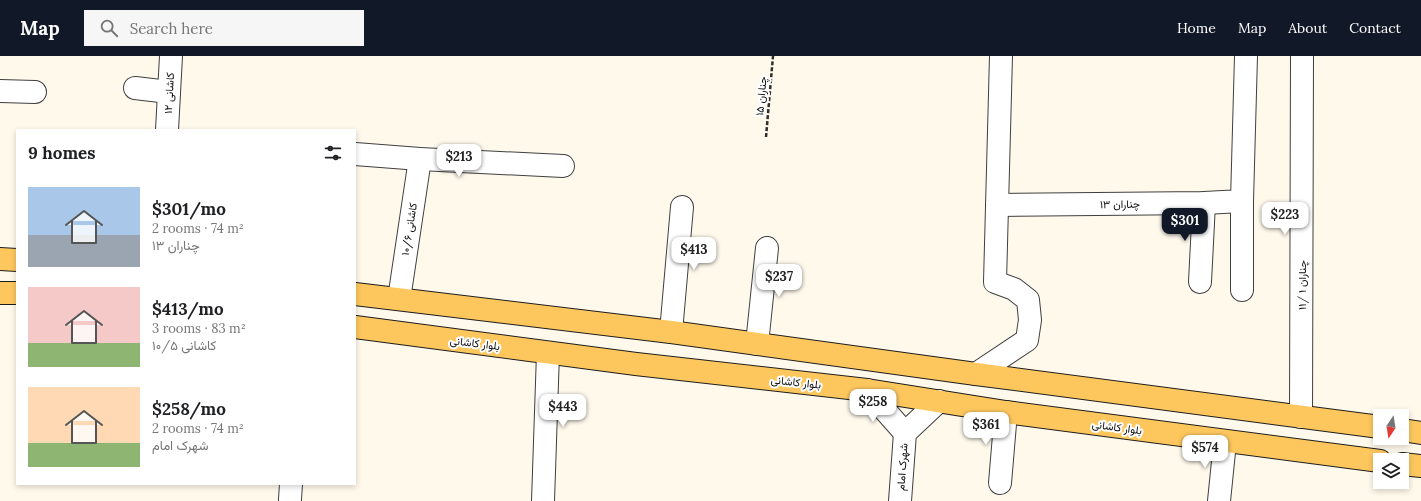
<!DOCTYPE html>
<html lang="en">
<head>
<meta charset="utf-8">
<style>
	body { margin:0; font-family:Lora,Vazirmatn,serif; background:#f6f6f6; color:#202124; height:100vh; display:flex; flex-direction:column; font-size:15px; white-space:nowrap }
	* { box-sizing:border-box; margin:0 }
	p { font-size:13px; color:#757577 }
	.icon { flex:none; width:22px; height:22px; fill:none; stroke:currentColor; stroke-width:2; stroke-linecap:round; stroke-linejoin:round }
	.map { position:relative; flex:1; overflow:hidden }
	.panel { position:absolute; left:16px; top:73px; width:340px; height:356px; display:flex; flex-direction:column; background:#fff; border-radius:0px; box-shadow:0 2px 6px #0003 }
	.panel>* { flex:none }
	.needle { width:26px; rotate:192deg }
	.controls { position:absolute; left:1373px; top:353px; display:grid; gap:8px }
	.controls a { display:grid; place-items:center; width:36px; height:36px; border-radius:0px; background:#fff; box-shadow:0 2px 6px #0003; font-size:20px }
	.price { position:absolute; translate:-50% -34px; padding:0 9px; border-radius:8px; background:#fff; color:#222; font-size:13px; line-height:26px; filter:drop-shadow(0 1px 2px #0008) }
	.price::after { content:''; position:absolute; left:50%; top:24px; width:12px; height:9px; margin-left:-6px; background:inherit; clip-path:polygon(0 0,100% 0,50% 100%) }
	.price.selected { background:#111827; color:#fff }
	ul { padding:0; list-style:none }
	li { display:flex; align-items:center; gap:12px; height:100px; padding:0 12px }
	li span { display:grid; place-items:center; flex:none; width:112px; height:80px; border-radius:0px; color:#555 }
	li>.icon { margin-inline-start:auto }
	span .icon { width:48px; height:48px; fill:#fffc; stroke-width:1 }
	li b { font-size:17px }
	h2 { display:flex; justify-content:space-between; align-items:center; height:48px; padding:0 12px; font-size:17px }
	header { display:flex; align-items:center; gap:24px; box-sizing:border-box; height:56px; padding:0 20px; background:#111827; color:#fff }
	header strong { font-size:19px }
	nav { display:flex; gap:22px; margin-inline-start:auto; font-size:14px }
	.search { width:280px; height:36px; background:#f6f6f6; display:flex; align-items:center; gap:10px; box-sizing:border-box; padding:0 14px; border-radius:0px; color:#757577; font-size:15px }
	.map>svg:first-child { display:block }
	.lines { fill:none; stroke-linecap:round; stroke-linejoin:round }
	.minor-casing { stroke:#3f3f3f; stroke-width:24 }
	.major-casing { stroke:#1d1d1d; stroke-width:24 }
	.path { stroke:#2e2e2e; stroke-width:2.5; stroke-dasharray:4 2; stroke-linecap:butt }
	.minor { stroke:#fff; stroke-width:22 }
	.major { stroke:#fdc75e; stroke-width:22 }
	.labels { text-anchor:middle; dominant-baseline:central; stroke-width:4; stroke-linejoin:round; paint-order:stroke }
	.street-label { font-size:11px; fill:#0c0c0c; stroke:#fff }
</style>
</head>
<body>
<header>
<strong>Map</strong>
<div class="search"><svg class="icon" aria-label="search" viewBox="0 0 24 24"><circle cx="10" cy="10" r="6"/><path d="M15 15l6 6"/></svg>Search here</div>
<nav><a>Home</a><a>Map</a><a>About</a><a>Contact</a></nav>
</header>
<div class="map">
<svg width="1421" height="445" viewBox="0 0 1421 445">
	<rect width="100%" height="100%" fill="#fff9ec"/>
	<g class="lines">
		<g class="minor-casing">
			<g id="minor">
				<polyline points="135,32 169,36"/>
				<polyline points="0,35 35,36"/>
				<polyline points="167,74 171,0"/>
				<polyline points="355,98 420,103 563,110"/>
				<polyline points="1242,145 1242,234"/>
				<polyline points="997,149 1204,147 1242,145 1246,0"/>
				<polyline points="1200,226 1204,147"/>
				<polyline points="399,243 420,103"/>
				<polyline points="671,276 682,151"/>
				<polyline points="757,288 767,192"/>
				<polyline points="976,318 1027,284 1030,264 1028,244 1014,233 995,226 1001,0"/>
				<polyline points="867,334 905,377"/>
				<polyline points="1301,361 1302,0"/>
				<polyline points="1000,427 1006,356"/>
				<polyline points="290,443 291,428"/>
				<polyline points="543,445 548,297"/>
				<polyline points="900,445 905,377 939,345"/>
				<polyline points="1219,445 1225,386"/>
			</g>
		</g>
		<g class="major-casing">
			<g id="major">
				<polyline points="0,203 17,204"/>
				<polyline points="0,237 17,237"/>
				<polyline points="355,238 671,276 976,318 1380,371"/>
				<polyline points="355,271 636,308 867,334 1006,356 1380,405"/>
				<polyline points="1402,374 1421,377"/>
				<polyline points="1402,408 1421,410"/>
			</g>
		</g>
		<polyline class="path" points="766,81 773,0"/>
		<use href="#minor" class="minor"/>
		<use href="#major" class="major"/>
	</g>
	<g class="labels">
		<g class="street-label">
			<text transform="translate(169 37) rotate(-87)">کاشانی ۱۲</text>
			<text transform="translate(761 40) rotate(-85)">چناران ۱۵</text>
			<text transform="translate(1120 148) rotate(-1)">چناران ۱۳</text>
			<text transform="translate(409 173) rotate(-81)">۱۰/۶ کاشانی</text>
			<text transform="translate(1302 229) rotate(-90)">چناران ۱ /۱۱</text>
			<text transform="translate(475 287) rotate(7)">بلوار کاشانی</text>
			<text transform="translate(796 326) rotate(6)">بلوار کاشانی</text>
			<text transform="translate(1117 371) rotate(8)">بلوار کاشانی</text>
			<text transform="translate(902 411) rotate(-86)">شهرک امام</text>
		</g>
	</g>
</svg>
<div class="controls">
<a><svg class="needle" viewBox="-14 -14 28 28"><path d="M0-13l5 13h-10z" fill="#e53935"/><path d="M0 13l5-13h-10z" fill="#757577"/></svg></a>
<a><svg class="icon" aria-label="layers" viewBox="0 0 24 24"><path d="M12 4l9 5-9 5-9-5zM3 14l9 5 9-5"/></svg></a>
</div>
<b class="price" style="left:459px;top:122px">$213</b>
<b class="price" style="left:1285px;top:180px">$223</b>
<b class="price selected" style="left:1185px;top:186px">$301</b>
<b class="price" style="left:694px;top:215px">$413</b>
<b class="price" style="left:779px;top:242px">$237</b>
<b class="price" style="left:873px;top:367px">$258</b>
<b class="price" style="left:563px;top:372px">$443</b>
<b class="price" style="left:986px;top:390px">$361</b>
<b class="price" style="left:1205px;top:413px">$574</b>
<section class="panel">
<h2>9 homes<svg class="icon" aria-label="filters" viewBox="0 0 24 24"><path d="M4 7h16M4 17h16"/><circle cx="9" cy="7" r="2"/><circle cx="15" cy="17" r="2"/></svg></h2>
<ul>
<li><span style="background:linear-gradient(#a9c7e8 60%,#9aa5b1 0)"><svg class="icon" aria-label="home" viewBox="0 0 24 24"><path d="M3 11l9-7 9 7M6 9v11h12V9"/></svg></span><div><b>$301/mo</b><p>2 rooms · 74 m²</p><p>چناران ۱۳</p></div></li>
<li><span style="background:linear-gradient(#f6c9c9 70%,#8fb573 0)"><svg class="icon" aria-label="home" viewBox="0 0 24 24"><path d="M3 11l9-7 9 7M6 9v11h12V9"/></svg></span><div><b>$413/mo</b><p>3 rooms · 83 m²</p><p>۱۰/۵ کاشانی</p></div></li>
<li><span style="background:linear-gradient(#ffd9b3 70%,#8fb573 0)"><svg class="icon" aria-label="home" viewBox="0 0 24 24"><path d="M3 11l9-7 9 7M6 9v11h12V9"/></svg></span><div><b>$258/mo</b><p>2 rooms · 74 m²</p><p>شهرک امام</p></div></li>
</ul>
</section>
</div>
</body>
</html>
